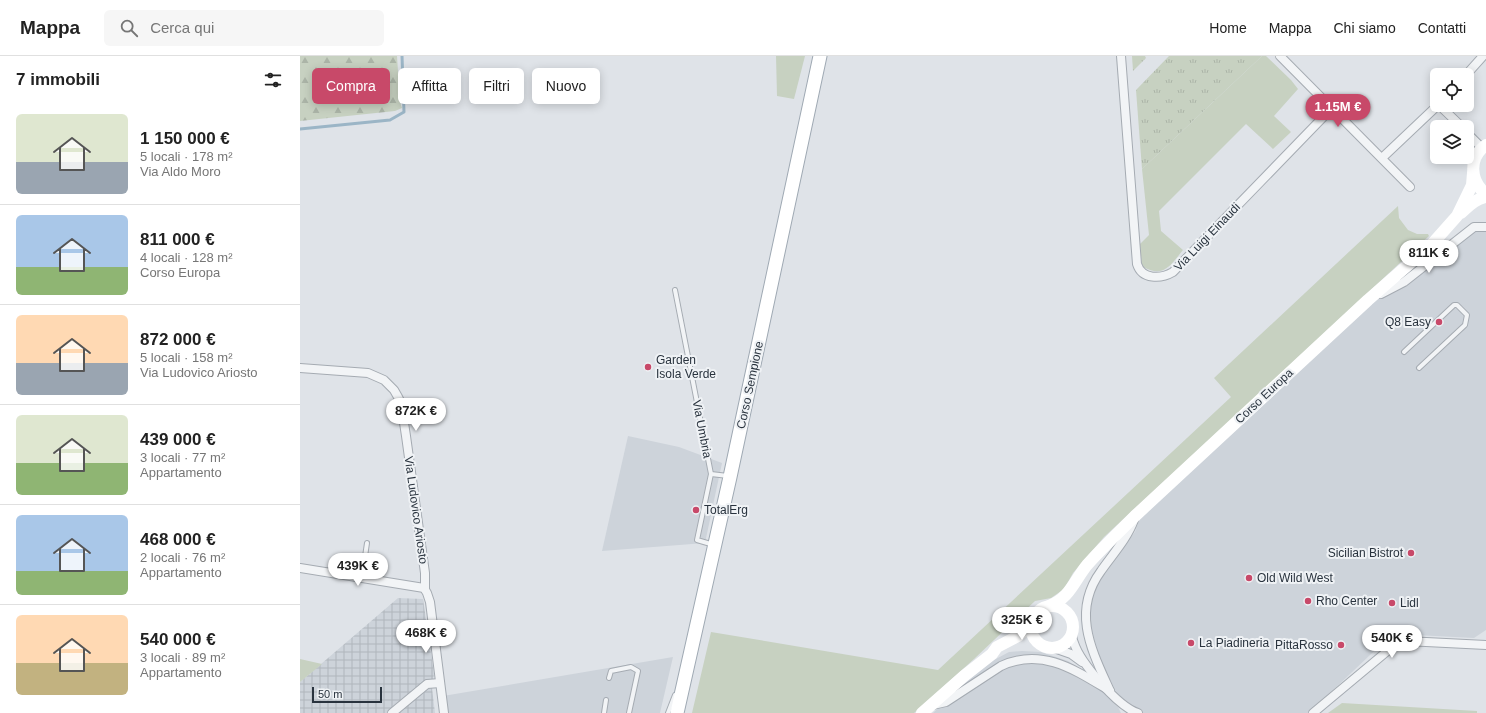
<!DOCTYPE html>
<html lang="it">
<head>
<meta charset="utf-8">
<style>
	body { margin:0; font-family:Arial,sans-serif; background:#f6f6f6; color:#222; height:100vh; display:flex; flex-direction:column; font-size:15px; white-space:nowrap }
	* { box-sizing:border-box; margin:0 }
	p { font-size:13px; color:#767676 }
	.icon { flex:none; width:22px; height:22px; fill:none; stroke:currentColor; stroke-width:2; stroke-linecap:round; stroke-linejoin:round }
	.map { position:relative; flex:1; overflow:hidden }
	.details { display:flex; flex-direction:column; background:#fff; width:300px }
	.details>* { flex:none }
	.hud { position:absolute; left:12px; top:12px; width:380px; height:36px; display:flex; gap:8px }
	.buttons { position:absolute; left:1130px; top:12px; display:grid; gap:8px }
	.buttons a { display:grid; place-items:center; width:44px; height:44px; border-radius:6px; background:#fff; box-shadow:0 2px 10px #0003; font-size:20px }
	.scale { position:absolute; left:12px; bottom:10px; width:70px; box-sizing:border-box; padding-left:4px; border:2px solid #29333e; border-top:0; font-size:11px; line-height:14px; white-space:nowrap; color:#29333e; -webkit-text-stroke:3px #eff2f5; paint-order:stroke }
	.price { position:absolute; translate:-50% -34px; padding:0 9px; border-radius:14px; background:#fff; color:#222; font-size:13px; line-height:26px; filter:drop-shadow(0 1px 2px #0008) }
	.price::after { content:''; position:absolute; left:50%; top:24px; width:12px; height:9px; margin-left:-6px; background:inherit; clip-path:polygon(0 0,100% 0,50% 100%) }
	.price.active { background:#c84969; color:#fff }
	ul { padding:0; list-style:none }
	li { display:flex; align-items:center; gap:12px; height:100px; padding:0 16px }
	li+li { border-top:1px solid #e0e0e0 }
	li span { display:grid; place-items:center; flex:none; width:112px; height:80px; border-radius:6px; color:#555 }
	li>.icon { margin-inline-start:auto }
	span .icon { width:48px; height:48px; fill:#fffc; stroke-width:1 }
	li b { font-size:17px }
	h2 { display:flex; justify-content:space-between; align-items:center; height:48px; padding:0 16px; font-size:17px }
	.pill { padding:0 14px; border-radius:6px; background:#fff; box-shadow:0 2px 10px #0003; font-size:14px; line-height:36px }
	.pill.active { background:#c84969; color:#fff }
	header { display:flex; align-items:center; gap:24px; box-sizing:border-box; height:56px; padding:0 20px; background:#fff; border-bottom:1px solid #e0e0e0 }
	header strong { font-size:19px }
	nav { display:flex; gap:22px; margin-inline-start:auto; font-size:14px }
	.search { width:280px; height:36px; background:#f6f6f6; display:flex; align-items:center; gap:10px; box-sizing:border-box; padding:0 14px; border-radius:6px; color:#767676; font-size:15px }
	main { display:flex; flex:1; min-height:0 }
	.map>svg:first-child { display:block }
	.built { fill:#cdd3da }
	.industrial { fill:url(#industrial-grid) }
	.grass { fill:url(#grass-tufts) }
	.forest { fill:url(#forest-firs) }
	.green { fill:#c7d1c1 }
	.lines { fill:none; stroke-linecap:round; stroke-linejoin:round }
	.stream { stroke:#9bb5c6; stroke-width:3 }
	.service-casing { stroke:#a5abb2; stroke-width:6 }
	.minor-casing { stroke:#a5abb2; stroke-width:10 }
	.primary-casing { stroke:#9fa9b3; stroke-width:15 }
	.service { stroke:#f2f4f6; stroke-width:4 }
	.minor { stroke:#f2f4f6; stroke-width:8 }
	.secondary { stroke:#fff; stroke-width:12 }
	.primary { stroke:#fff; stroke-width:13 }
	.poi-dot { fill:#c84969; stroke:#eff2f5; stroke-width:1.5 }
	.labels { text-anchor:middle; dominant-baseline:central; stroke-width:4; stroke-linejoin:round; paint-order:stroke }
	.street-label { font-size:12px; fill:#29333e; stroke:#eff2f5 }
	.poi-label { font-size:12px; fill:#29333e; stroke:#eff2f5; text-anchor:start }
</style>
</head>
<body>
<header>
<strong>Mappa</strong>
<div class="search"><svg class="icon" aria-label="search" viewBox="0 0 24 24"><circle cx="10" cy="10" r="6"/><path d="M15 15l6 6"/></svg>Cerca qui</div>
<nav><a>Home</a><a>Mappa</a><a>Chi siamo</a><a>Contatti</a></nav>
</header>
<main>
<section class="details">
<h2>7 immobili<svg class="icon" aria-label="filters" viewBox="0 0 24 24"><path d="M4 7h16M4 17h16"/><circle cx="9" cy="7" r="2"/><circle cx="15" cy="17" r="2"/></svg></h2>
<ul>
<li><span style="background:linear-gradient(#dfe7d0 60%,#9aa5b1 0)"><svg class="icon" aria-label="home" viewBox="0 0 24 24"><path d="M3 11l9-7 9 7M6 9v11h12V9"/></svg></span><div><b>1 150 000 €</b><p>5 locali · 178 m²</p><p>Via Aldo Moro</p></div></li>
<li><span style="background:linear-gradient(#a9c7e8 65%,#8fb573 0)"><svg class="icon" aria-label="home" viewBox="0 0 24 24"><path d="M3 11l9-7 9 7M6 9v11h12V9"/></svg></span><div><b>811 000 €</b><p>4 locali · 128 m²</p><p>Corso Europa</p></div></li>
<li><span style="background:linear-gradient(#ffd9b3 60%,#9aa5b1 0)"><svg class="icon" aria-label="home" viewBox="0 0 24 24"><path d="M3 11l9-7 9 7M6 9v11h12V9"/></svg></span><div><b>872 000 €</b><p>5 locali · 158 m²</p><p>Via Ludovico Ariosto</p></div></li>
<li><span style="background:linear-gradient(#dfe7d0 60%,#8fb573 0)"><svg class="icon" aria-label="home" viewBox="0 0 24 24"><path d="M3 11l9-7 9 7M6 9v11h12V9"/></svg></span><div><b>439 000 €</b><p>3 locali · 77 m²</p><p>Appartamento</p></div></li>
<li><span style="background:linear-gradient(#a9c7e8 70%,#8fb573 0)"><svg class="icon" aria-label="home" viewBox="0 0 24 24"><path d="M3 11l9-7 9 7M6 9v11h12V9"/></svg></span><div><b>468 000 €</b><p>2 locali · 76 m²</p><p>Appartamento</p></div></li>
<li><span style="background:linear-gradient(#ffd9b3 60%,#c2b280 0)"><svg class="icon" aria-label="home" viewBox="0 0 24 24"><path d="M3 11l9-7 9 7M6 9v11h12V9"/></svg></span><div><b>540 000 €</b><p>3 locali · 89 m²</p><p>Appartamento</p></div></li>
</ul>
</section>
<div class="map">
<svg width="1186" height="657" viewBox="0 0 1186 657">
	<defs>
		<pattern id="industrial-grid" width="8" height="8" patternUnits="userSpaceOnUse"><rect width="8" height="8" fill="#cdd3da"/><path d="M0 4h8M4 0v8" fill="none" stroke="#b0b6bc"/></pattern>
		<pattern id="grass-tufts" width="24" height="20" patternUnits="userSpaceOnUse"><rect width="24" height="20" fill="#c7d1c1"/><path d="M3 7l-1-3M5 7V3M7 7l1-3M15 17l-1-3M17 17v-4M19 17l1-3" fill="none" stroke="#abb4a7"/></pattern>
		<pattern id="forest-firs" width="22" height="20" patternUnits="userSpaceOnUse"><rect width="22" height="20" fill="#c7d1c1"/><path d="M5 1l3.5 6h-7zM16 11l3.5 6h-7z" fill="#abb4a7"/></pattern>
	</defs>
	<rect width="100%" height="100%" fill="#dfe3e8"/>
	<g class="built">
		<polygon points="1174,172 1186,172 1186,574 1174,582 1096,578 1090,580 1009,657 841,657 810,634 789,577 790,538 808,508 835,476 841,459 1071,248"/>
		<polygon points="328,380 379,391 422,407 405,487 302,495"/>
		<polygon points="722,595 741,596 768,605 779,612 818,651 821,657 633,657 667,625 694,604 709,596"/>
		<polygon points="373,601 360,657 145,657 143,640"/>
	</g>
	<polygon class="industrial" points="98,542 123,543 134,618 132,632 135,657 0,657 0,626"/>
	<g class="grass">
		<polygon points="832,0 845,0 846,2 833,15"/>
		<polygon points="869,0 962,0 842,113 836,34"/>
	</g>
	<polygon class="forest" points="0,0 97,0 100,46 102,52 95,55 0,65"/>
	<g class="green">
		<polygon points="476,0 505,0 494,43 477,40"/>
		<path d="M962 0H966L991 24 998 33 974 60 991 76 973 93 946 68 859 155 861 175 883 194C870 210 863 223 842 210L840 188 849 179 842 113Z"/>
		<polygon points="1098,150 1099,162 1108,174 1117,178 1128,178 1129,180 804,481 773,517 764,533 751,542 735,545 674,603 614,657 392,657 411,576 638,614 931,341 914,322"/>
		<polygon points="0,603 22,608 0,626"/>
		<polygon points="1042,647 1177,655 1177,657 1028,657"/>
	</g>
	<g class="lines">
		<polyline class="stream" points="0,73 90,64 104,56 102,0"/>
		<g class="service-casing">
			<g id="service">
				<polyline points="375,234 411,418 397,484 414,489"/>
				<polyline points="1104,296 1154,249 1157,249 1167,259 1165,269 1119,312"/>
				<polyline points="411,418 428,420"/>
				<polyline points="62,521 67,487"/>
				<polyline points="309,622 311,615 331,611 338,615 329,657"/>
				<polyline points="304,657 306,644"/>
				<polyline points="368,657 375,639"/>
			</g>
		</g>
		<g class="minor-casing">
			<g id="minor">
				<path d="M821 0 837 208C842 224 861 223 873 216L1032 52"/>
				<polyline points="980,0 1110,131"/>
				<polyline points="1166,19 1183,0"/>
				<polyline points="1139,49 1162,71"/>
				<polyline points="1167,77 1182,92"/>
				<polyline points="1082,102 1138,49"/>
				<polyline points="1081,238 1104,226 1174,171 1186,171"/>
				<polyline points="0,312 68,317 84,324 94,334 98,341 101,347 106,380 125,517 125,533"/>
				<polyline points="0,512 124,532 127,537 130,546 144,657"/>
				<path d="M772 574C772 578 772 583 774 587 780 606 818 651 838 657"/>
				<polyline points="751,591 771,598 782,606"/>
				<path d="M810 635C792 595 771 556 801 515 812 499 827 483 834 464"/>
				<path d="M633 649 646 646 701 610C742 591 775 614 810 635"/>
				<polyline points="92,657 127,628 140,627"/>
				<polyline points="1013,657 1097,587 1106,585 1186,589"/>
			</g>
		</g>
		<g class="primary-casing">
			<polyline id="primary" points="377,657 430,421 520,0"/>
		</g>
		<use href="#service" class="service"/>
		<use href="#minor" class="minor"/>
		<g class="secondary">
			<path d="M1186 89C1168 102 1170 125 1186 138"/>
			<path d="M1161 157C1169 150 1175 143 1186 141"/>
			<path d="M749 550C770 542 774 525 787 509 802 492 819 476 835 460L1068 244 1133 187 1157 160 1172 129 1173 117"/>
			<circle cx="752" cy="571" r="21"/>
			<polyline points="622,657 664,620 692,598 697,591 718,580 731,568"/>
		</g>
		<use href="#primary" class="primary"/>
	</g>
	<g class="poi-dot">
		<circle cx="1139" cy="266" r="4"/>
		<circle cx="348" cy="311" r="4"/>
		<circle cx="396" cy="454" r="4"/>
		<circle cx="1111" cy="497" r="4"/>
		<circle cx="949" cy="522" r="4"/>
		<circle cx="1008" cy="545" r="4"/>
		<circle cx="1092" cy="547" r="4"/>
		<circle cx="891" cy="587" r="4"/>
		<circle cx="1041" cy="589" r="4"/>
	</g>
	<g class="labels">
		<g class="street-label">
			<text transform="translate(907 181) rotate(-46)">Via Luigi Einaudi</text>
			<text transform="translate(450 329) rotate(-78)">Corso Sempione</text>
			<text transform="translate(964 340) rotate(-43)">Corso Europa</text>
			<text transform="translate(402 373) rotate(79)">Via Umbria</text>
			<text transform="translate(116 454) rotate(82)">Via Ludovico Ariosto</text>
		</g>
		<g class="poi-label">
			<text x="1131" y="266" text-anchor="end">Q8 Easy</text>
			<text x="356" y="304">Garden<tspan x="356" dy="14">Isola Verde</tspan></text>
			<text x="404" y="454">TotalErg</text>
			<text x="1103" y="497" text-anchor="end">Sicilian Bistrot</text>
			<text x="957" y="522">Old Wild West</text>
			<text x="1016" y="545">Rho Center</text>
			<text x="1100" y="547">Lidl</text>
			<text x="899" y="587">La Piadineria</text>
			<text x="1033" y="589" text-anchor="end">PittaRosso</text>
		</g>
	</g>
</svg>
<div class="buttons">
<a><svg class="icon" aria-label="locate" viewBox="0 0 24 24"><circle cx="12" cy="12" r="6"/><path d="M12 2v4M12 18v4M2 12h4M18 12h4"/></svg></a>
<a><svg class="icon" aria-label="layers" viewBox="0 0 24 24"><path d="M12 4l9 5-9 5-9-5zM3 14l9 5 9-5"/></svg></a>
</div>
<div class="scale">50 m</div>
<b class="price active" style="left:1038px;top:72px">1.15M €</b>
<b class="price" style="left:1129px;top:218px">811K €</b>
<b class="price" style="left:116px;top:376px">872K €</b>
<b class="price" style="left:58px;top:531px">439K €</b>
<b class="price" style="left:722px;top:585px">325K €</b>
<b class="price" style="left:126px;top:598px">468K €</b>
<b class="price" style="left:1092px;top:603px">540K €</b>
<div class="hud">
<a class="pill active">Compra</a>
<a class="pill">Affitta</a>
<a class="pill">Filtri</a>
<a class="pill">Nuovo</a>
</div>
</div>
</main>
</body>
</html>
